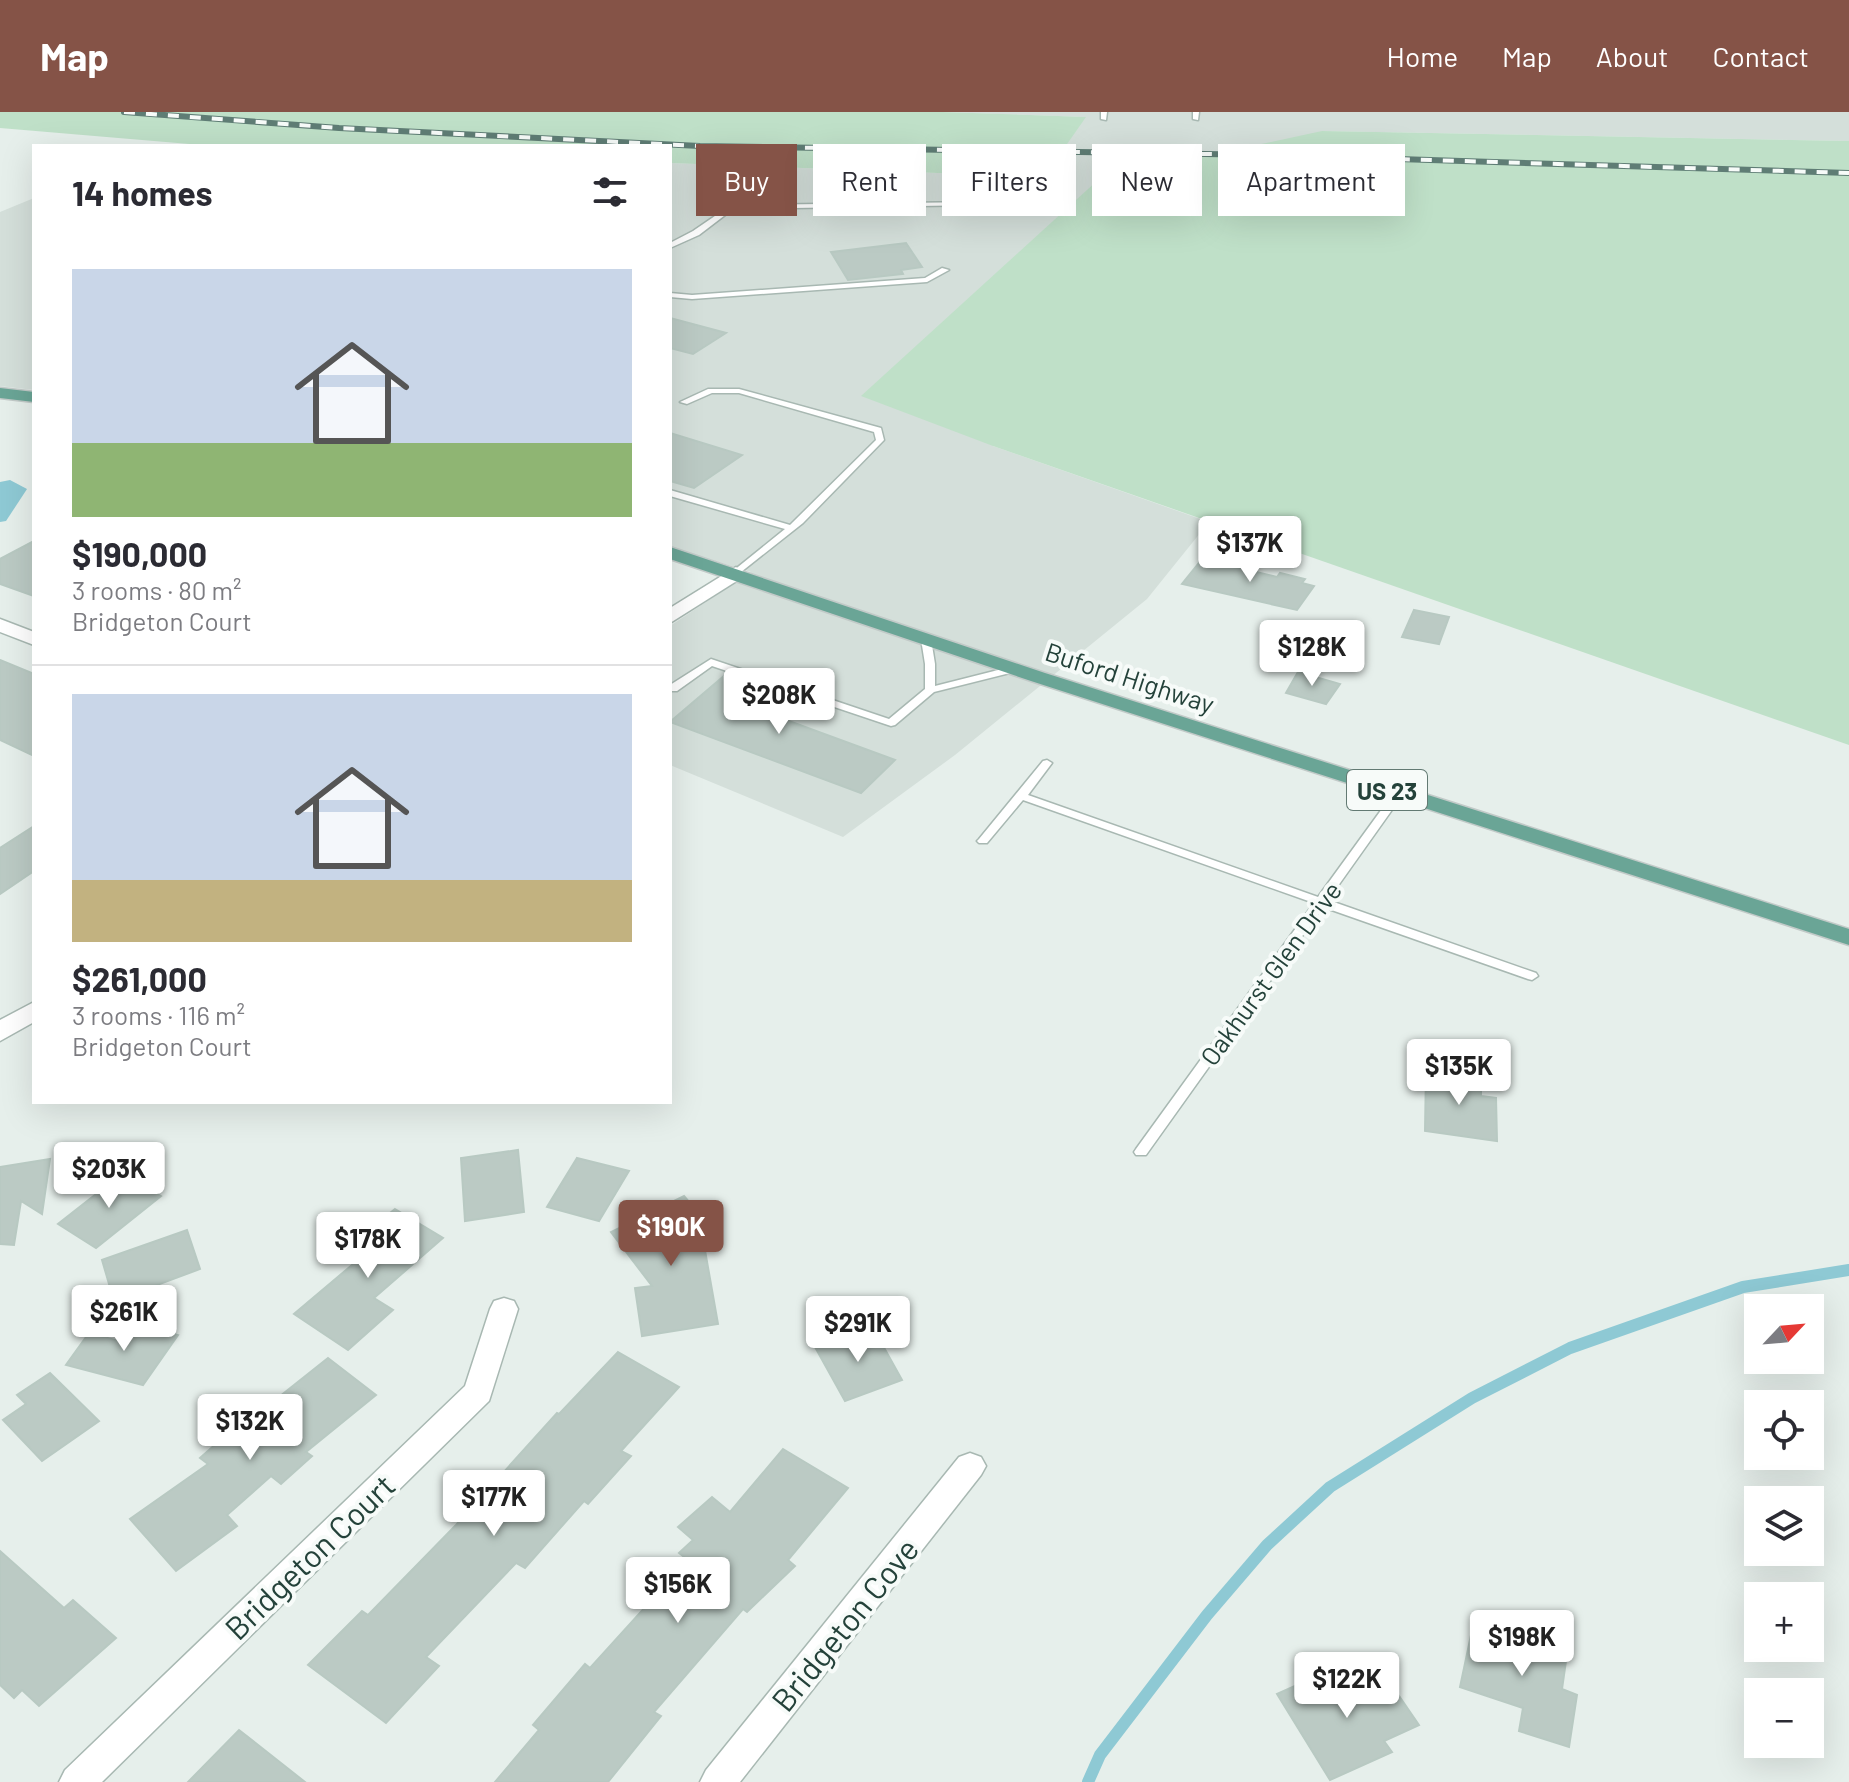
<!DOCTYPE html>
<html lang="en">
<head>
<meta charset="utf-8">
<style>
	body { margin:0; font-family:Barlow,sans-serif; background:#f7f7f7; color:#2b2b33; height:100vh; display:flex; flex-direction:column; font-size:30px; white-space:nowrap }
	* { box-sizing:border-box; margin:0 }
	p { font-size:26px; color:#7c7c81 }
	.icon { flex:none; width:44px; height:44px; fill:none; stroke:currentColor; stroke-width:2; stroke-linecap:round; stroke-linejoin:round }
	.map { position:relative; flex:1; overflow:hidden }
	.side { position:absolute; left:32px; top:32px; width:640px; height:960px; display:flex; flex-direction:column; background:#fff; border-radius:0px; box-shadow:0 8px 32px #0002 }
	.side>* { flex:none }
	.banner { position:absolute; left:696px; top:32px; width:760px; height:72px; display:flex; gap:16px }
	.needle { width:52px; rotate:64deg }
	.fabs { position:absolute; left:1744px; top:1182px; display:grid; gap:16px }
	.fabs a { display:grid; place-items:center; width:80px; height:80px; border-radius:0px; background:#fff; box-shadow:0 8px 32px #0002; font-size:40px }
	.price { position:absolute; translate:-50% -68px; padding:0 18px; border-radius:8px; background:#fff; color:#222; font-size:26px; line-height:52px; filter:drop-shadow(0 2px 4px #0008) }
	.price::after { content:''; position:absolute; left:50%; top:48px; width:24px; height:18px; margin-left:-12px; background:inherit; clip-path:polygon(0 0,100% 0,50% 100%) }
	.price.selected { background:#855347; color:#fff }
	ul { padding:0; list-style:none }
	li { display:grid; align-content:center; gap:16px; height:424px; padding:0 40px }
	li+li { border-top:2px solid #e1e1e2 }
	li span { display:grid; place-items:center; height:248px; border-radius:0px; color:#555 }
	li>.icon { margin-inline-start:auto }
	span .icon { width:144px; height:144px; fill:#fffc; stroke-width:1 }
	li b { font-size:34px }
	h2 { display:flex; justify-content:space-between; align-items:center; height:96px; padding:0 40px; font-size:34px }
	.pill { padding:0 28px; border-radius:0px; background:#fff; box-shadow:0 8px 32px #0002; font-size:28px; line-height:72px }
	.pill.selected { background:#855347; color:#fff }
	header { display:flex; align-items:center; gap:48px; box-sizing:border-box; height:112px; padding:0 40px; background:#855347; color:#fff }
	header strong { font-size:38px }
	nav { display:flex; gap:44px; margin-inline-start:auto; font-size:28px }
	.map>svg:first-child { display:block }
	.built { fill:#d4dfda }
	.green { fill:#bfe0c8 }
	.water { fill:#8ec9d4 }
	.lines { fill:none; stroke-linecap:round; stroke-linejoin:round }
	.stream { stroke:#8ec9d4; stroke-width:12 }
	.building { fill:#bbcac4; stroke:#b8c9c2; stroke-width:2 }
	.service-casing { stroke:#a8b8b2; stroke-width:3 }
	.minor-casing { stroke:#a8b8b2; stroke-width:3 }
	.tertiary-casing { stroke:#a8b8b2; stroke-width:3 }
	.primary-casing { stroke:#c2cac8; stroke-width:3 }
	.service { fill:#fff; fill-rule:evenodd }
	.minor { fill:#fff; fill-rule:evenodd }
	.tertiary { fill:#fff; fill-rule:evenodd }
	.primary { fill:#6aa596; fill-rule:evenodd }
	.rail-casing { stroke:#5f7d75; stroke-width:6 }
	.rail { stroke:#f7fbf9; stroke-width:4; stroke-dasharray:11; stroke-linecap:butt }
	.labels { text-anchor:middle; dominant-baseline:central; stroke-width:8; stroke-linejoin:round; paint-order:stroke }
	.shield { fill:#f7fbf9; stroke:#637a73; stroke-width:2 }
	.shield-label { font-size:24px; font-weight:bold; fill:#24423a }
	.street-label { font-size:26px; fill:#24423a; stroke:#f7fbf9 }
	.near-street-label { font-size:32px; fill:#24423a; stroke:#f7fbf9 }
</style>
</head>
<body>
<header>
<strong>Map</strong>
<nav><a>Home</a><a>Map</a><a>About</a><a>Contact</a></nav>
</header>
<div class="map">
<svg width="1849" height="1670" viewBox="0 0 1849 1670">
	<rect width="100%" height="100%" fill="#e6efeb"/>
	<g class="built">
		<polygon points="943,0 1849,0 1849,29 1322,19 993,334 1209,410 1147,487 955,643 843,725 670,653 670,514 751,460 670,435 670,51 1044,65 1085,5"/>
		<polygon points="34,86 34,278 0,274 0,100"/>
	</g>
	<g class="green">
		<polygon points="0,0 943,0 1086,5 1044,65 670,51 670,34 213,34 0,16"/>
		<polygon points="1322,19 1849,29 1849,633 993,334 861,284 1099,67"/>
	</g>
	<polygon class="water" points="10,368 27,377 6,409 0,410 0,370"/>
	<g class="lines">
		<polyline class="stream" points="1088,1670 1100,1643 1207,1503 1267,1433 1330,1375 1472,1286 1570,1236 1743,1175 1849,1158"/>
	</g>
	<g class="building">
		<polygon points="906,131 922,155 901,158 903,162 848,168 831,140"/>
		<polygon points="670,206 726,221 693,242 670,236"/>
		<polygon points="670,321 742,343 694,376 670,369"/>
		<polygon points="34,429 34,484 0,472 0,447"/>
		<polygon points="1202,447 1277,465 1280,461 1305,467 1302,471 1314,474 1297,498 1182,472"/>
		<polygon points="1414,498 1449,505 1439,532 1402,525"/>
		<polygon points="0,548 34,562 34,644 0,628"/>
		<polygon points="1298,560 1340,572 1326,592 1286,581"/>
		<polygon points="724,564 777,583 759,598 895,648 861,681 670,610"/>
		<polygon points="34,714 34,759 0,782 0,736"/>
		<polygon points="1426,958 1481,966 1481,984 1496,986 1497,1029 1425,1019"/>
		<polygon points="518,1038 524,1100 465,1109 461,1046"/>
		<polygon points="577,1046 629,1059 599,1109 547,1095"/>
		<polygon points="50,1047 42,1102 21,1089 14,1133 0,1132 0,1055"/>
		<polygon points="123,1061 161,1084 96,1136 58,1112"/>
		<polygon points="684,1084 715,1121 703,1127 718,1212 642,1224 635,1176 652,1174 611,1120"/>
		<polygon points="395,1097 443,1126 374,1186 393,1198 348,1238 294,1202 365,1142 351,1133"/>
		<polygon points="187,1118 200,1157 114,1189 102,1148"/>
		<polygon points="120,1208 178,1223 143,1273 66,1253 89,1221 126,1231"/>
		<polygon points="872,1214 902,1268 845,1289 815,1235"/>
		<polygon points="618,1240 679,1275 621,1339 631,1344 588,1392 584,1389 525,1456 516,1451 426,1545 439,1554 386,1611 308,1553 362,1499 368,1503 456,1413 557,1301 559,1302"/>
		<polygon points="328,1246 376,1283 306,1340 312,1344 281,1372 271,1364 227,1403 237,1414 176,1459 130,1407 208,1352 200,1346 251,1301 255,1304"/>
		<polygon points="50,1261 99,1309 42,1349 3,1308 26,1292 17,1283"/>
		<polygon points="783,1337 848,1376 788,1448 795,1454 747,1500 743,1497 654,1600 661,1604 608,1670 495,1670 539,1618 533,1613 585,1552 590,1556 688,1448 679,1441 693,1428 678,1415 712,1385 730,1400"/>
		<polygon points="0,1439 64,1496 73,1488 116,1526 39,1594 22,1578 14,1586 0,1573"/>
		<polygon points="1475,1504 1568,1535 1562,1577 1577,1583 1569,1635 1519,1619 1523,1596 1460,1575"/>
		<polygon points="1335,1556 1349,1578 1384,1562 1419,1613 1384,1629 1392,1640 1330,1668 1277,1582"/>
		<polygon points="239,1618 305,1670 188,1670"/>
	</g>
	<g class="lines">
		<g class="service-casing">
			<g id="service">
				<polygon points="1101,0 1107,0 1106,8 1101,7"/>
				<polygon points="1193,0 1199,0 1198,8 1193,7"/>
				<polygon points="980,90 982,91 982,93 733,97 699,123 670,136 670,131 693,119 731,93"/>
				<polygon points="942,156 949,158 927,170 692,187 670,185 670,181 692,183 925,166"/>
				<polygon points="708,277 739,277 881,316 884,328 803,411 736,464 731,461 733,459 785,417 670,384 670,378 790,413 876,328 874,320 739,281 712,281 687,292 680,290"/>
				<polygon points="926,524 931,527 935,552 935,574 1014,554 1019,557 1018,559 934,580 895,613 891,614 712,554 677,579 670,579 670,573 711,547 889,607 925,577 925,552 921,527"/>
				<polygon points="1047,648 1052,651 1028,683 1318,785 1395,679 1403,679 1404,681 1328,788 1536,861 1538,864 1532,868 1528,867 1323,795 1146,1043 1136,1043 1134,1040 1136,1037 1314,791 1023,688 987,731 979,731 977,729 979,727 1043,649"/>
			</g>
		</g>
		<g class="minor-casing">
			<g id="minor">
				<polygon points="0,507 34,520 34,533 0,520"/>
				<polygon points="504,1186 514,1189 518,1197 489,1289 102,1670 59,1670 65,1658 465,1274 490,1197 494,1189"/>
				<polygon points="970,1341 981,1345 986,1354 981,1363 740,1670 700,1670 706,1658 959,1345"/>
			</g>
		</g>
		<g class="tertiary-casing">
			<g id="tertiary">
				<polygon points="736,455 745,461 743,465 670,511 670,496"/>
				<polygon points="34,890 34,910 0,929 0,908"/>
			</g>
		</g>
		<g class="primary-casing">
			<g id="primary">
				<polygon points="0,276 34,280 34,290 0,286"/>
				<polygon points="670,435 1045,561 1849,817 1849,833 1031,569 670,447"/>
			</g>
		</g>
		<use href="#service" class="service"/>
		<use href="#minor" class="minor"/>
		<use href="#tertiary" class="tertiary"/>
		<use href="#primary" class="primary"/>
		<g class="rail-casing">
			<polyline id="rail" points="124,0 339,16 700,34 1268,43 1849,61"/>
		</g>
		<use href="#rail" class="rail"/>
	</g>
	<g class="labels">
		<rect class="shield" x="1347" y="658" width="80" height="40" rx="6"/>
		<g class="shield-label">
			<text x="1387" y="678">US 23</text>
		</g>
		<g class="street-label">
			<text transform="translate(1130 565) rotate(18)">Buford Highway</text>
			<text transform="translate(1270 861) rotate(-54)">Oakhurst Glen Drive</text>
		</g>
		<g class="near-street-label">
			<text transform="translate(309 1444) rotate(-44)">Bridgeton Court</text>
			<text transform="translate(844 1512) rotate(-51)">Bridgeton Cove</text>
		</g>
	</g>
</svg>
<div class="fabs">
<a><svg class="needle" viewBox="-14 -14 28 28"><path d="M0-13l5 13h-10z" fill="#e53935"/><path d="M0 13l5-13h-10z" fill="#7c7c81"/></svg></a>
<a><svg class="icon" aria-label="locate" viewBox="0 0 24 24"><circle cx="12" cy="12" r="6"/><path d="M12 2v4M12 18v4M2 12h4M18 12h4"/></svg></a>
<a><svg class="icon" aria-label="layers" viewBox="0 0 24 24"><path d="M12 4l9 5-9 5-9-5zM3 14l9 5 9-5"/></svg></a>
<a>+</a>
<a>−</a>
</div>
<b class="price" style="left:1250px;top:472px">$137K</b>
<b class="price" style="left:1312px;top:576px">$128K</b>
<b class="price" style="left:779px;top:624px">$208K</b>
<b class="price" style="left:1459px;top:995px">$135K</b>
<b class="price" style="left:109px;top:1098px">$203K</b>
<b class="price selected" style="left:671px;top:1156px">$190K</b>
<b class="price" style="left:368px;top:1168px">$178K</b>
<b class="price" style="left:124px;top:1241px">$261K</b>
<b class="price" style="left:858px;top:1252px">$291K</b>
<b class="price" style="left:250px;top:1350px">$132K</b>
<b class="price" style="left:494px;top:1426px">$177K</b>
<b class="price" style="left:678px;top:1513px">$156K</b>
<b class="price" style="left:1522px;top:1566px">$198K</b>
<b class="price" style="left:1347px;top:1608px">$122K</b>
<div class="banner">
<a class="pill selected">Buy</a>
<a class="pill">Rent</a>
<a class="pill">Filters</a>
<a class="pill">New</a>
<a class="pill">Apartment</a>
</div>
<section class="side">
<h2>14 homes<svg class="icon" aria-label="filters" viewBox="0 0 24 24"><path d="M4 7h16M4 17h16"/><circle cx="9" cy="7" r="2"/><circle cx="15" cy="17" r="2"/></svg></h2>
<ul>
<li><span style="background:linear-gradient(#c9d6e8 70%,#8fb573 0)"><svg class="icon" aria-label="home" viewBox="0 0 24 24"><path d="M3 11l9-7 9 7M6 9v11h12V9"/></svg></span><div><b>$190,000</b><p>3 rooms · 80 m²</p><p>Bridgeton Court</p></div></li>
<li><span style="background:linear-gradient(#c9d6e8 75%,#c2b280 0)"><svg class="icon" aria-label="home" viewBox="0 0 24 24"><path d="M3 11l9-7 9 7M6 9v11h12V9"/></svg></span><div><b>$261,000</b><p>3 rooms · 116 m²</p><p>Bridgeton Court</p></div></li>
</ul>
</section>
</div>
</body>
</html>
